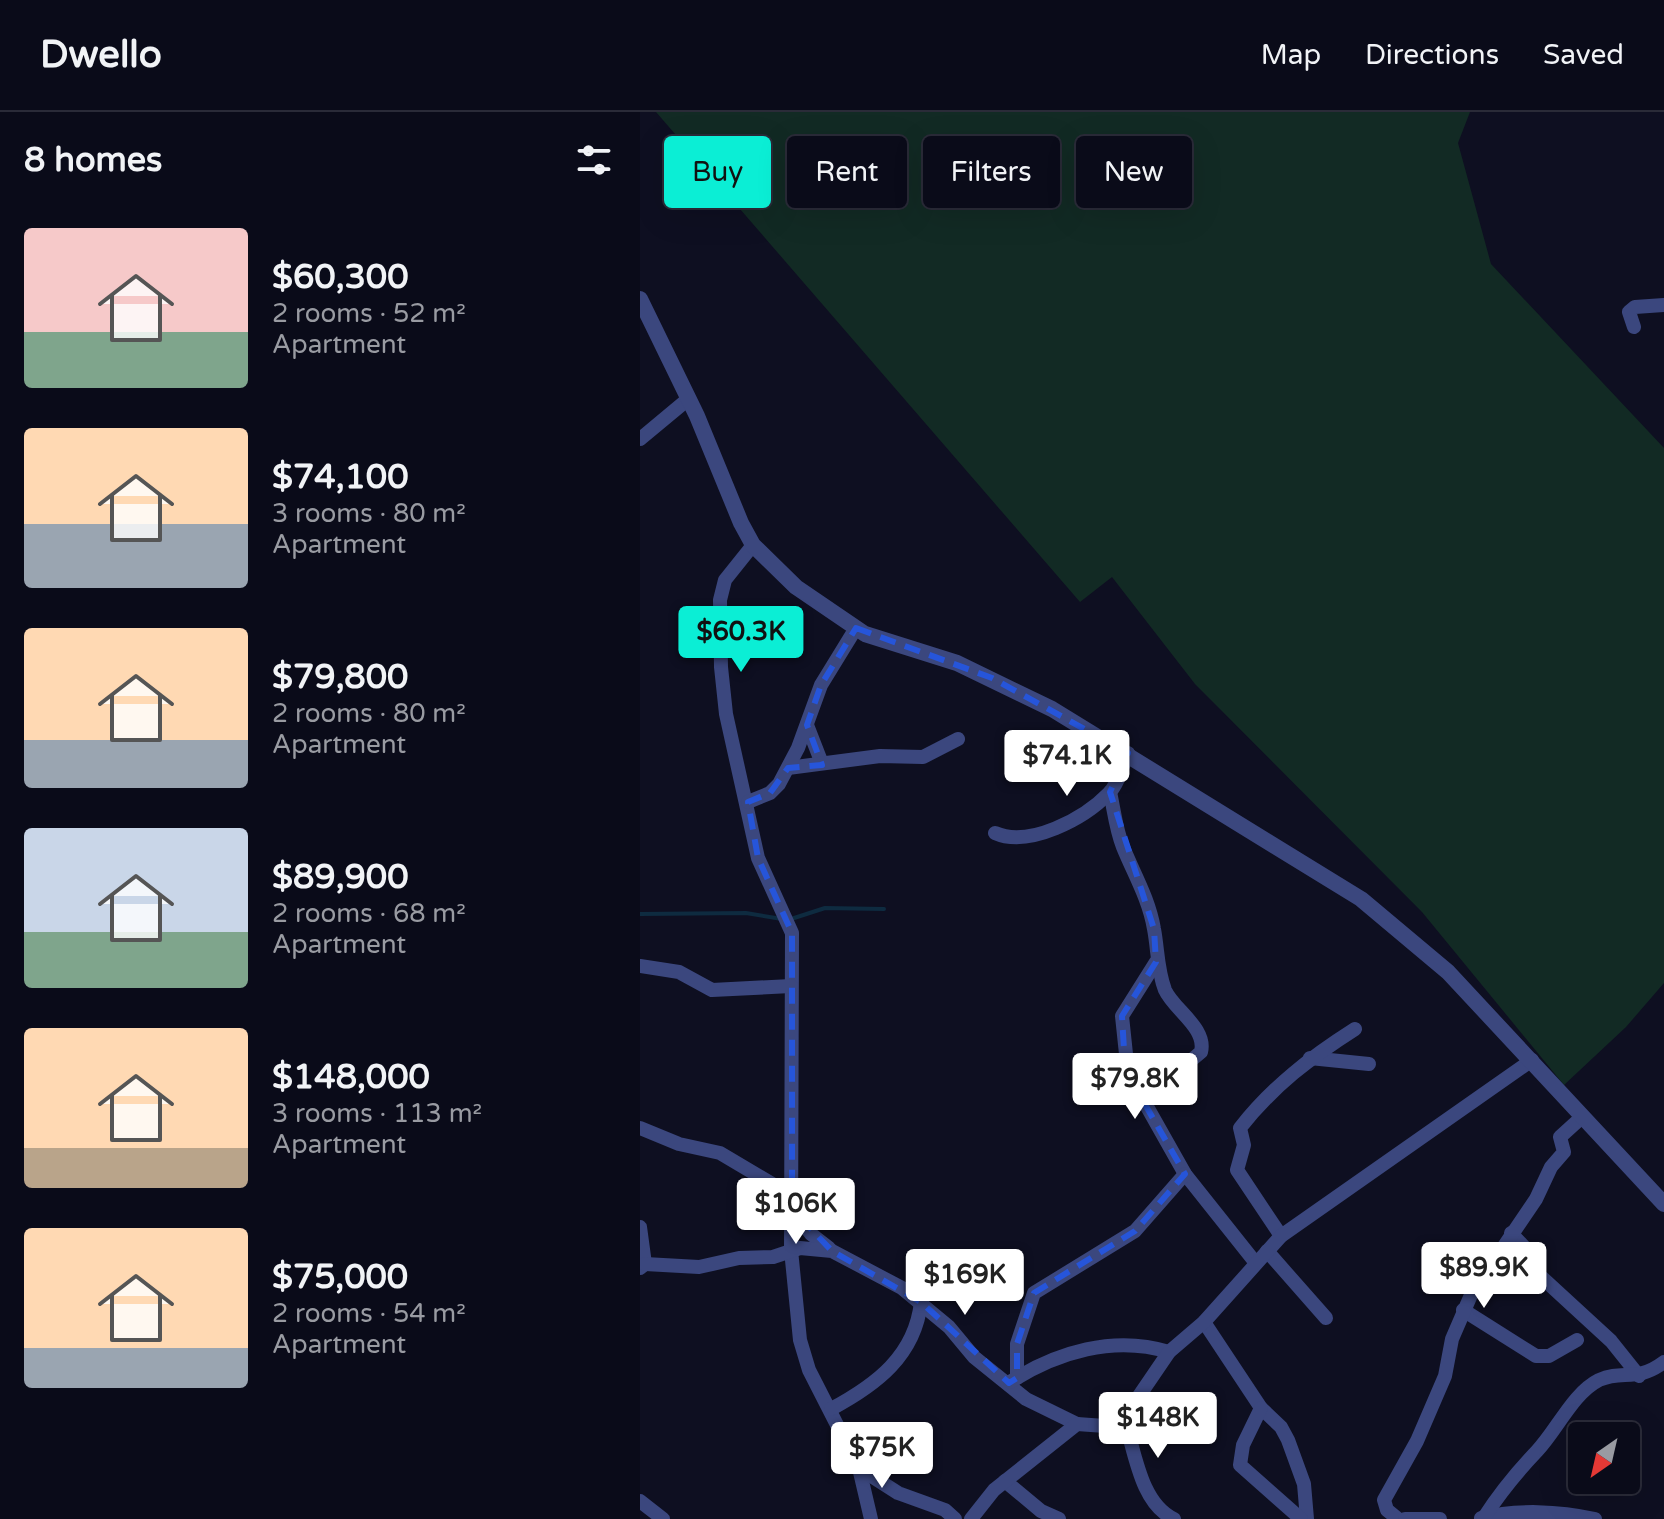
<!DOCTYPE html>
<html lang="en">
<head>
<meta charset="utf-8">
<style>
	body { margin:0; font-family:"Varela Round",sans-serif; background:#131422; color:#f1f3f6; height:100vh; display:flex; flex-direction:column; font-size:30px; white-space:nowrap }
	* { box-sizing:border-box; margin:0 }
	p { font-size:26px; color:#999ba2 }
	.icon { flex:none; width:44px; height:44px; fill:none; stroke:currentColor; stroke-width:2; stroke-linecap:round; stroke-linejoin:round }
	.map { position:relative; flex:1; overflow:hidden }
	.panel { display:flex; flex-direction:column; background:#0a0b19; width:640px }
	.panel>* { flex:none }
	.guide { position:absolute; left:24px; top:24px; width:760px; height:72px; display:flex; gap:16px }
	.needle { width:52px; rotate:214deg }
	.buttons { position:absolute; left:928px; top:1310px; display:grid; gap:16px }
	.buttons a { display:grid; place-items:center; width:72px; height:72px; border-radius:8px; background:#0a0b19; box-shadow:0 8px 32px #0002,0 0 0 2px #2a2b38; font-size:40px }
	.price { position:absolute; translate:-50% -68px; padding:0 18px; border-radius:8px; background:#fff; color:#222; font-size:26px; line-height:52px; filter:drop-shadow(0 2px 4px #0008) }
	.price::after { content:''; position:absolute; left:50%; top:48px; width:24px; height:18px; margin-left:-12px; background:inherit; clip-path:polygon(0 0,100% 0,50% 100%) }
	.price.on { background:#0beed5; color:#111 }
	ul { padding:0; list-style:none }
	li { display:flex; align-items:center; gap:24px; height:200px; padding:0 24px }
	li span { display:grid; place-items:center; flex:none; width:224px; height:160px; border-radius:8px; color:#555 }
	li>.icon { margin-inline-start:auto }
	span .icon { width:96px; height:96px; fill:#fffc; stroke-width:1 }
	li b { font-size:34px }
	h2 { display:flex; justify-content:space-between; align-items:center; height:96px; padding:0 24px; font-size:34px }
	.tag { padding:0 28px; border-radius:8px; background:#0a0b19; box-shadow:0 8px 32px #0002,0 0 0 2px #2a2b38; font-size:28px; line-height:72px }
	.tag.on { background:#0beed5; color:#111 }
	header { display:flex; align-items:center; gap:48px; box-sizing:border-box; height:112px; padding:0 40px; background:#0a0b19; border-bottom:2px solid #2a2b38 }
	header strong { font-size:38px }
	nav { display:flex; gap:44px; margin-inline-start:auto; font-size:28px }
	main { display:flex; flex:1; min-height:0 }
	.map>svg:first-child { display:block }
	.green { fill:#122a24 }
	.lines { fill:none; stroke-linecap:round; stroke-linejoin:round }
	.stream { stroke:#0e2b40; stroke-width:4 }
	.minor { stroke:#3b477e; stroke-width:14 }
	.tertiary { stroke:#3b477e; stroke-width:16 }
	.marked { fill:none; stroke:#2655da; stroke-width:6; stroke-dasharray:16 10; stroke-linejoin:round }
</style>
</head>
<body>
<header>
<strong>Dwello</strong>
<nav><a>Map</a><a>Directions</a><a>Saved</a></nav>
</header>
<main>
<section class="panel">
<h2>8 homes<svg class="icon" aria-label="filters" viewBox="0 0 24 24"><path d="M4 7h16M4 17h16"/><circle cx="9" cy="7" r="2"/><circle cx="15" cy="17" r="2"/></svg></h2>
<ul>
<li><span style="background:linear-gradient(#f6c9c9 65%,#7fa58c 0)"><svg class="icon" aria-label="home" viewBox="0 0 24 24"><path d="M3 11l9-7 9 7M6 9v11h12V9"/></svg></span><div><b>$60,300</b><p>2 rooms · 52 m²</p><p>Apartment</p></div></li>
<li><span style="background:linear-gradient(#ffd9b3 60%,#9aa5b1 0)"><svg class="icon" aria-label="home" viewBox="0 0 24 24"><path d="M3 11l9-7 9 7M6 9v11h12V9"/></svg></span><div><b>$74,100</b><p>3 rooms · 80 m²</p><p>Apartment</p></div></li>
<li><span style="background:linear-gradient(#ffd9b3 70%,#9aa5b1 0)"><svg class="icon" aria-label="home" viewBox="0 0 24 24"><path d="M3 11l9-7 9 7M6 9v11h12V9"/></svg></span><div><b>$79,800</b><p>2 rooms · 80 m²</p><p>Apartment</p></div></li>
<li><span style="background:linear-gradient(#c9d6e8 65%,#7fa58c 0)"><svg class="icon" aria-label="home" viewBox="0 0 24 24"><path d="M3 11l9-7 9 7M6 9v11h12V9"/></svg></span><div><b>$89,900</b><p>2 rooms · 68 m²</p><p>Apartment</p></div></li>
<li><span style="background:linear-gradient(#ffd9b3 75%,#b9a48a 0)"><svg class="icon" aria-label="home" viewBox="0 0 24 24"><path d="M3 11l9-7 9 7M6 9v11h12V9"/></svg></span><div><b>$148,000</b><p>3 rooms · 113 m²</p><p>Apartment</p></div></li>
<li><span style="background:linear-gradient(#ffd9b3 75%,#9aa5b1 0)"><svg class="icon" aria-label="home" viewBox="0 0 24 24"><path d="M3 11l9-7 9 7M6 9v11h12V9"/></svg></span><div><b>$75,000</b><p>2 rooms · 54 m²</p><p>Apartment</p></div></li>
</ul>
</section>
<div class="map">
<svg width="1024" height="1407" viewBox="0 0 1024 1407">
	<rect width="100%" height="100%" fill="#0e0f21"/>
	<polygon class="green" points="16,0 830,0 818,31 851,152 1024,336 1024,871 986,915 924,973 782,800 555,572 472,465 440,490"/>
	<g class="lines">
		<polyline class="stream" points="0,802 106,801 148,808 185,796 244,797"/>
		<g class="minor">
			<polyline points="994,215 989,200 995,195 1024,193"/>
			<polyline points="0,327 47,288"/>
			<polyline points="113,433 85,468 80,488 81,555 86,602 118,746 152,821 151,1138 160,1228 169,1258 219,1356 231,1407"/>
			<polyline points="167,613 181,649"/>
			<polyline points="148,656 240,644 283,645 318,627"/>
			<path d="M470 680C474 698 476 718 483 735 494 762 509 787 514 817 518 838 517 857 525 878 534 898 567 916 561 940L504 988"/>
			<polyline points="108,690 130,681 139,672 158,636 181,573 216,516"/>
			<path d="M355 721C389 736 444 707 469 681 479 671 482 654 488 641"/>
			<polyline points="516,850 482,904 488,961 545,1062 615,1150"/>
			<polyline points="0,854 39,860 72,878 151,874"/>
			<polyline points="670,946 729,952"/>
			<polyline points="0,1016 39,1032 80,1041 151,1083"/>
			<polyline points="152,1097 171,1122 189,1136"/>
			<polyline points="0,1115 5,1152 0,1156"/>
			<polyline points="871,1121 887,1138 896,1160 971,1229 999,1264"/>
			<path d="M641 1124 597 1058 604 1033 600 1016C633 974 671 945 715 917"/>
			<polyline points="627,1139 686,1206"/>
			<polyline points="5,1152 59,1155 99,1146 133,1145 160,1136 192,1139 262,1176 309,1215 334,1245 386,1287 437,1312"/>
			<polyline points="823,1198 896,1244 909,1244 937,1228"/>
			<polyline points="564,1210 621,1296 641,1315 648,1328 664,1372 667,1407"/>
			<polyline points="377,1266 377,1232 394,1181 495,1119 545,1062"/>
			<path d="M370 1270C417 1240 474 1223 529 1240"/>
			<polyline points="621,1296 603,1333 600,1353 661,1407"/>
			<path d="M191 1297C236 1273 275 1244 281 1190"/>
			<path d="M484 1306C495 1339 500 1391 534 1407"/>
			<polyline points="219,1356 258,1381 305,1398 315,1407"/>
			<polyline points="365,1369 401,1399 419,1407"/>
			<polyline points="0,1389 23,1407"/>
			<path d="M841 1406C877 1397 919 1399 955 1407"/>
			<polyline points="331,1407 354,1378 437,1312 465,1314 484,1306 529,1240 564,1210 641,1124 892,948"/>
			<polyline points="758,1407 747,1398 744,1388 777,1329 805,1264 812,1227 831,1183 896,1087 911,1055 924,1040 920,1025 942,1005"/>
			<polyline points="765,1407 800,1407"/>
			<path d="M843 1407C859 1382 877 1360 897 1339 917 1318 933 1281 959 1268 983 1257 996 1271 1024 1250"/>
		</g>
		<polyline class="tertiary" points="0,187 57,304 101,411 113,433 156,475 225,522 317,551 412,597 721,787 808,860 1024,1092"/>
	</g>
	<path class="marked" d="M216 516 352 566 488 641 470 680 514 817 516 850 482 904 484 938 495 975 545 1062 495 1119 394 1181 377 1232V1266L369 1271 281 1190 192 1139 152 1097V821L118 746 108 690 130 681 148 656 182 653 167 613 181 573Z"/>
</svg>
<div class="buttons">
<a><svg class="needle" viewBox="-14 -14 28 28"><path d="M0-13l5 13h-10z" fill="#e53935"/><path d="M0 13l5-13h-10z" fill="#999ba2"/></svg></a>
</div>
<b class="price on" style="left:101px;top:562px">$60.3K</b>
<b class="price" style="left:427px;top:686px">$74.1K</b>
<b class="price" style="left:495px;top:1009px">$79.8K</b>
<b class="price" style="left:156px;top:1134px">$106K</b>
<b class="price" style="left:844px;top:1198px">$89.9K</b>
<b class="price" style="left:325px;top:1205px">$169K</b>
<b class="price" style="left:518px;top:1348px">$148K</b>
<b class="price" style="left:242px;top:1378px">$75K</b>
<div class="guide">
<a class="tag on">Buy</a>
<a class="tag">Rent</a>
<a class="tag">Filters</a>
<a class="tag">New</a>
</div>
</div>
</main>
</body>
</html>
